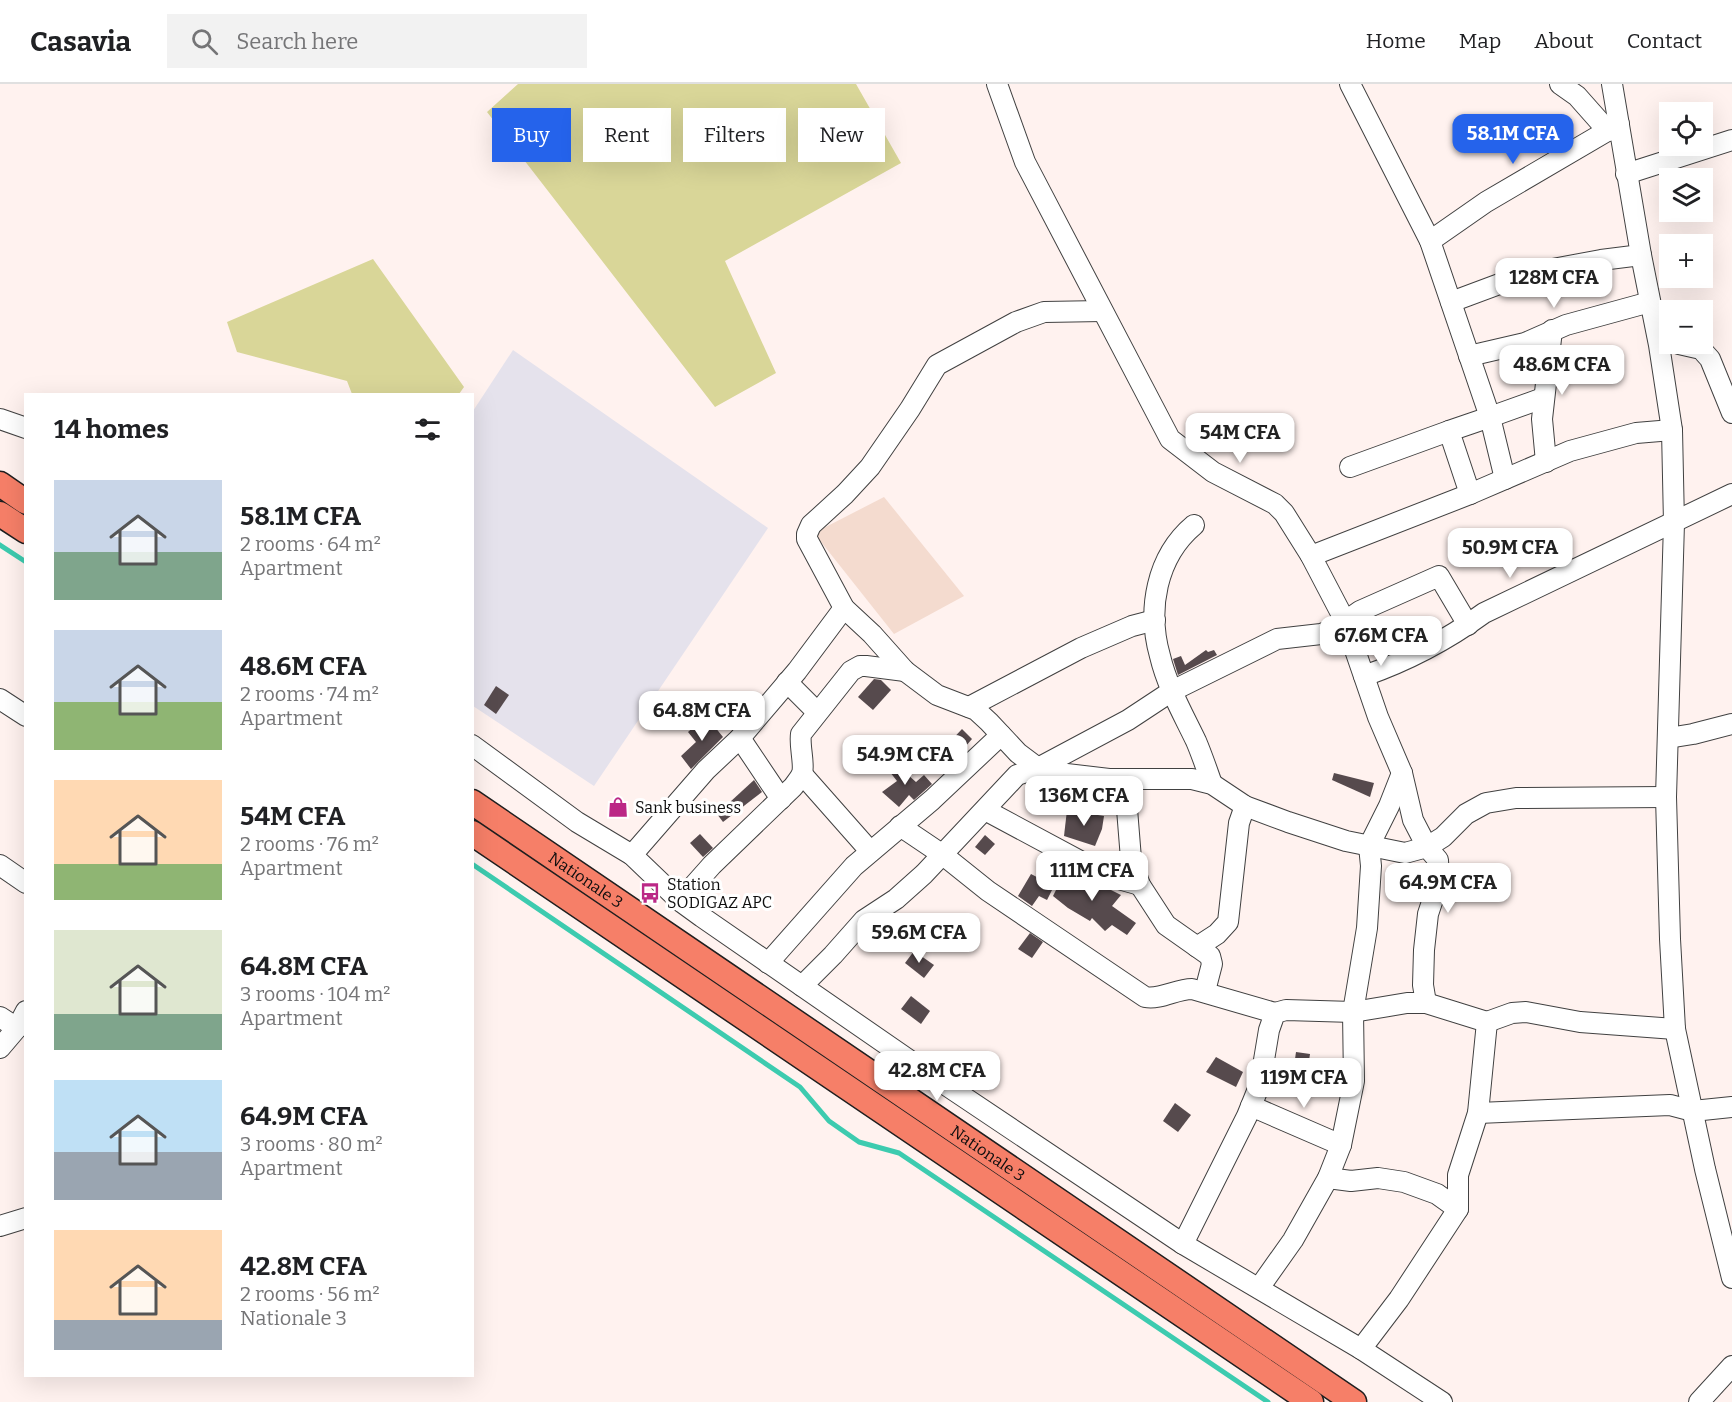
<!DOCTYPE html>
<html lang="en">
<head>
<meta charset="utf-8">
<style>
	body { margin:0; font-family:Bitter,serif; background:#f2f2f2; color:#202124; height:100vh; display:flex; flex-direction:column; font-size:22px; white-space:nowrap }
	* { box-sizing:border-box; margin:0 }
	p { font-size:20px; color:#757577 }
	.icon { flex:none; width:33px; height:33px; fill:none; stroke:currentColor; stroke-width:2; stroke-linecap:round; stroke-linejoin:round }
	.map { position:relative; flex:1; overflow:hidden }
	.details { position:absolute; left:24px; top:309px; width:450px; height:984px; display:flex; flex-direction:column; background:#fff; border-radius:0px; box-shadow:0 6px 24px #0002 }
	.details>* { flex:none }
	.top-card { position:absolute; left:492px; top:24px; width:570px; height:54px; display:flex; gap:12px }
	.tools { position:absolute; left:1659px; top:18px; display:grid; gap:12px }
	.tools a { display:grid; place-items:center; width:54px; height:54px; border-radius:0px; background:#fff; box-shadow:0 6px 24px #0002; font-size:30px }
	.price { position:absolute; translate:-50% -51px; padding:0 14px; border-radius:12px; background:#fff; color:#222; font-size:20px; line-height:39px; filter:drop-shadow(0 2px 3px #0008) }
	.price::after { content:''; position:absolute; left:50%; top:36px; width:18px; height:14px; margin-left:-9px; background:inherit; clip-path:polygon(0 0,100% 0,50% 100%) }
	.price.current { background:#2563eb; color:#fff }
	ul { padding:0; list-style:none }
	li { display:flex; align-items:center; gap:18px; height:150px; padding:0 30px }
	li span { display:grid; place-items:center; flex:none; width:168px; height:120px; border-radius:0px; color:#555 }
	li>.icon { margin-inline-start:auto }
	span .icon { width:72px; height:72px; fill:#fffc; stroke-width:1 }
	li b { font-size:26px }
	h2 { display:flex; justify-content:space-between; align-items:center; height:72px; padding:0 30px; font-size:26px }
	.pill { padding:0 21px; border-radius:0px; background:#fff; box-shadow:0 6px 24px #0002; font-size:21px; line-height:54px }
	.pill.current { background:#2563eb; color:#fff }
	header { display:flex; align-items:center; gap:36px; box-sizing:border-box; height:84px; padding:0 30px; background:#fff; border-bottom:2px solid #e0e0e0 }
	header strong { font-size:28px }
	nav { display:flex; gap:33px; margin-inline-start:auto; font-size:21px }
	.search { width:420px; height:54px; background:#f2f2f2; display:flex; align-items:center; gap:15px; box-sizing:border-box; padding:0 21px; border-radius:0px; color:#757577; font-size:22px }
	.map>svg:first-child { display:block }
	.industrial { fill:#e5e2ec }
	.farmland { fill:#f4dbcf }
	.forest { fill:#d9d698 }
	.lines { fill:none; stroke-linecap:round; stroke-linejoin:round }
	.stream { stroke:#3dcbaf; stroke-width:5 }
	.building { fill:#564a4d }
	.minor-casing { stroke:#414141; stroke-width:22 }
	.major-casing { stroke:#1f1f1f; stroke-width:27 }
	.minor { stroke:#fff; stroke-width:20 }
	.major { stroke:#f67f68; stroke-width:24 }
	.labels { text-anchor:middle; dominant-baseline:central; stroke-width:6; stroke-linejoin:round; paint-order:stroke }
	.poi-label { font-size:16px; fill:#0e0e0e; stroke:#fff; text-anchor:start }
	.street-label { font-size:16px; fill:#0e0e0e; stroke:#fff }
</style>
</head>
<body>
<header>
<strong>Casavia</strong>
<div class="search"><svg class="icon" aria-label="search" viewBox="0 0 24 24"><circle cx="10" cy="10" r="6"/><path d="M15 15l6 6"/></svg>Search here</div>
<nav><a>Home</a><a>Map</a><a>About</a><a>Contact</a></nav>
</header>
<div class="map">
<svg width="1732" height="1318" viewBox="0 0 1732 1318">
	<rect width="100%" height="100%" fill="#fff2ef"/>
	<polygon class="industrial" points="513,266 768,444 594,702 473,622 473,327"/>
	<polygon class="farmland" points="884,413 964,512 894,550 814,449"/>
	<g class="forest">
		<polygon points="518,0 856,0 901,79 725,177 776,289 715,323 487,28"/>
		<polygon points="373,175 464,303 459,310 352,310 347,297 237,268 227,238"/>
	</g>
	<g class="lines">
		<g class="stream">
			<polyline points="0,461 26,478"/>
			<polyline points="472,780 800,1003 829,1037 859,1058 899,1069 1268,1318"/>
		</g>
	</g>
	<g class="building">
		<polygon points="1206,566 1208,568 1214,566 1217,571 1178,591 1173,575 1181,572 1185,581"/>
		<polygon points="874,595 881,596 891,606 873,626 858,613"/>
		<polygon points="496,602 509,611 496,630 484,621"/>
		<polygon points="706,632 723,653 691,685 681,672 696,658 688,648"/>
		<polygon points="962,645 972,655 958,671 947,661"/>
		<polygon points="892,677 916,698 924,691 932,700 914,716 909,711 899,723 882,708 897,697 886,683"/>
		<polygon points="1334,689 1374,699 1370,713 1332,696"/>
		<polygon points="754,696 762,708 723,738 717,730"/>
		<polygon points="1067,726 1104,732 1102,745 1095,762 1064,752"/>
		<polygon points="700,750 713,764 703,773 690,759"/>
		<polygon points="985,751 995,760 985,771 975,763"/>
		<polygon points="1067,784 1121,811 1112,822 1136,839 1127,851 1112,841 1105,847 1092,834 1090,837 1068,824 1053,812"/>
		<polygon points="1031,790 1054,802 1047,816 1039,812 1032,822 1018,812"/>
		<polygon points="1030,849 1043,858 1032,874 1018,865"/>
		<polygon points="914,867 934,881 924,894 905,879"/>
		<polygon points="911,912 930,927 921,940 901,925"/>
		<polygon points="1296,968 1310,970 1308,984 1294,982"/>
		<polygon points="1216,973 1243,988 1236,1003 1206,988"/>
		<polygon points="1175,1019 1191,1031 1178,1048 1163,1037"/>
	</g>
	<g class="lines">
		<g class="minor-casing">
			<g id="minor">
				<polyline points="997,0 1025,78 1170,355 1213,388 1275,420 1284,429 1311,472 1345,537 1378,633 1402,689 1413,736 1427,763 1438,776 1439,797 1428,830 1424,866 1423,901 1426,919"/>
				<polyline points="1350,0 1430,157 1490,333 1449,347 1470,410"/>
				<polyline points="1560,0 1577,12 1608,47"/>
				<polyline points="1612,0 1641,171 1659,261 1672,346 1674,439 1666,713 1670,855 1675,945 1705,1085 1732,1194"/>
				<polyline points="1626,90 1732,56"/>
				<polyline points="1430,157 1486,118 1619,40"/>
				<polyline points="1451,218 1526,190 1601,176 1641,171"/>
				<polyline points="1102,227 1044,228 1016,238 937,281 910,325 870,383 845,410 811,441 807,450 807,455 844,524 872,550 905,587 937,611 976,626 989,638 1018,669 1038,684 1058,689 1109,695 1192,695 1212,700 1245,722 1288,738 1346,757 1405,769 1427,763 1443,753 1466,730 1486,719 1516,714 1666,713"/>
				<polyline points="1679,260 1701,265 1710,275 1732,329"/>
				<polyline points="1469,272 1525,259 1566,241 1650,218"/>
				<polyline points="0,335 26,344"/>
				<polyline points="1546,378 1542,335 1552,246"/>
				<polyline points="1350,383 1449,347"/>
				<polyline points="1505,395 1490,333 1543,314"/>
				<path d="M1194 441C1156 473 1147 526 1160 572 1167 602 1183 630 1196 657 1202 671 1207 686 1212 700"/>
				<polyline points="1311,472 1470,410 1570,367 1636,349 1672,346"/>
				<path d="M1364 592C1407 577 1447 556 1484 529L1732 410"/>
				<polyline points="787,598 817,628"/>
				<polyline points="0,615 26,632"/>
				<polyline points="969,623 1081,564 1132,542 1155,536"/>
				<polyline points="740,654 781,715"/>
				<polyline points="1668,654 1693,650 1732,640"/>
				<polyline points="472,661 577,738 632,771 680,817 702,833 922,985 1183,1160 1361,1265 1442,1318"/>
				<polyline points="802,690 870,767"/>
				<polyline points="1133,696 1127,725 1131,775 1140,801 1166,841 1210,872 1212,880 1205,907"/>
				<polyline points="985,726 1108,792 1140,801"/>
				<path d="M900 742 943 771 988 807 1145 913C1161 916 1176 905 1192 905L1275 929"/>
				<polyline points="632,771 706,686 740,654 797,587 844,524"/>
				<polyline points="0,781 26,799"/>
				<path d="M680 817 712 781 793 703C796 699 800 694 802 690 805 680 799 662 801 650L851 587 860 582H866L905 587"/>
				<polyline points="1197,863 1217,850 1228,838 1239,739 1245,722"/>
				<polyline points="768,879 854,782 932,716 1001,651"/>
				<polyline points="802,902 833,871 864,836 896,815 924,790 1017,691 1038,684 1128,636 1172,607 1277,555 1321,550 1333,546 1360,527 1439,492 1468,541"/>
				<polyline points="0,933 17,944"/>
				<polyline points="0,964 17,944 26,927"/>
				<polyline points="1251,1022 1341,1061"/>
				<polyline points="1478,1029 1670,1021 1693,1027 1732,1023"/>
				<polyline points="1328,1094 1351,1097 1378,1094 1404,1098 1437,1110 1458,1125"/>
				<polyline points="0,1142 26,1134"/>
				<polyline points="1183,1160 1247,1032 1260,1000 1269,946 1275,929 1286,926 1353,928 1407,919 1426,919 1487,938 1512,929 1526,928 1580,938 1675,945"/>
				<polyline points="1259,1204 1293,1156 1328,1094 1341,1061 1354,997 1353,928 1367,844 1371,782 1369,762 1389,722 1402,689"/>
				<polyline points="1361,1265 1399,1215 1458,1125 1458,1091 1478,1029 1487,938"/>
				<polyline points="1699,1318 1732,1282"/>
			</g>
		</g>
		<g class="major-casing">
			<g id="major">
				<polyline points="0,400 26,418"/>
				<polyline points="0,430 26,447"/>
				<path id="s1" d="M472 718 1354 1318"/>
				<polyline points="472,749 1311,1318"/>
			</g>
		</g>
		<use href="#minor" class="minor"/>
		<use href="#major" class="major"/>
	</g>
	<defs>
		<g id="shop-bare" transform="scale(1.62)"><path d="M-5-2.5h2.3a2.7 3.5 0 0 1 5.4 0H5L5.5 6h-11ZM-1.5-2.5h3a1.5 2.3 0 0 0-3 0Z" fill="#bb2886" stroke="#fff" stroke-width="2.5" paint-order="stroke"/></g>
		<g id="bus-bare" transform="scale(1.62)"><path d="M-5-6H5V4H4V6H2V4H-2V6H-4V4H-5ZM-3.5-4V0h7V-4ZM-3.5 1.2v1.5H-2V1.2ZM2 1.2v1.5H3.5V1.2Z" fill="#bb2886" stroke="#fff" stroke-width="2.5" paint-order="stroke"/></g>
	</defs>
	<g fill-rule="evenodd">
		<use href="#shop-bare" x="618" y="723"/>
		<use href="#bus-bare" x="650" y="809"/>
	</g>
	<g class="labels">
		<g class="poi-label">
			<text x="635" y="723">Sank business</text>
			<text x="667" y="800">Station<tspan x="667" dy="18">SODIGAZ APC</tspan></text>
		</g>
		<g class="street-label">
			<text stroke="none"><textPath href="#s1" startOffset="138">Nationale 3</textPath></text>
			<text stroke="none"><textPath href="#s1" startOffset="624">Nationale 3</textPath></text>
		</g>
	</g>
</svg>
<div class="tools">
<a><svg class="icon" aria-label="locate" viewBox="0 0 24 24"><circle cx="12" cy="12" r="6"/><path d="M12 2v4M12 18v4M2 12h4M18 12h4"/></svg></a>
<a><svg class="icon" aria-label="layers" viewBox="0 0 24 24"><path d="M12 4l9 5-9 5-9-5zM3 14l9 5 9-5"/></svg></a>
<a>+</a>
<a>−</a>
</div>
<b class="price current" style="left:1513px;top:81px">58.1M CFA</b>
<b class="price" style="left:1554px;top:225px">128M CFA</b>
<b class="price" style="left:1562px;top:312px">48.6M CFA</b>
<b class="price" style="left:1240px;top:380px">54M CFA</b>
<b class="price" style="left:1510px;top:495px">50.9M CFA</b>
<b class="price" style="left:1381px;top:583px">67.6M CFA</b>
<b class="price" style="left:702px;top:658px">64.8M CFA</b>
<b class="price" style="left:905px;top:702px">54.9M CFA</b>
<b class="price" style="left:1084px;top:743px">136M CFA</b>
<b class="price" style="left:1092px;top:818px">111M CFA</b>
<b class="price" style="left:1448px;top:830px">64.9M CFA</b>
<b class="price" style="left:919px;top:880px">59.6M CFA</b>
<b class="price" style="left:937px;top:1018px">42.8M CFA</b>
<b class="price" style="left:1304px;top:1025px">119M CFA</b>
<div class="top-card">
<a class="pill current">Buy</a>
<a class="pill">Rent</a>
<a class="pill">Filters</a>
<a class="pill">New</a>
</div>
<section class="details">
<h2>14 homes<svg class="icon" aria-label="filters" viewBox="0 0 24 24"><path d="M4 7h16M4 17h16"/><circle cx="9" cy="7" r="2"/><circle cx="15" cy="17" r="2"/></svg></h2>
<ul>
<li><span style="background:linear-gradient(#c9d6e8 60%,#7fa58c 0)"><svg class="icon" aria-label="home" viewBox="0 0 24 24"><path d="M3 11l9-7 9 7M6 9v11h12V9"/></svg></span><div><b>58.1M CFA</b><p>2 rooms · 64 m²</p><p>Apartment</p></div></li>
<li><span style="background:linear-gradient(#c9d6e8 60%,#8fb573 0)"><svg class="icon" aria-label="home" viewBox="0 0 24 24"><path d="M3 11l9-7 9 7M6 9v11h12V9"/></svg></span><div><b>48.6M CFA</b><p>2 rooms · 74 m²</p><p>Apartment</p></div></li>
<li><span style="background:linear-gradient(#ffd9b3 70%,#8fb573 0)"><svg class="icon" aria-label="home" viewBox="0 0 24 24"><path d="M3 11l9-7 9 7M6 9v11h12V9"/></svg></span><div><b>54M CFA</b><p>2 rooms · 76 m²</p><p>Apartment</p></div></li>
<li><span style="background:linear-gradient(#dfe7d0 70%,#7fa58c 0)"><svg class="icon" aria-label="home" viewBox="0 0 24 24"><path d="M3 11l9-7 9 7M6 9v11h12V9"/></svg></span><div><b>64.8M CFA</b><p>3 rooms · 104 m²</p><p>Apartment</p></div></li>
<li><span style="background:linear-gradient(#bfe0f5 60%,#9aa5b1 0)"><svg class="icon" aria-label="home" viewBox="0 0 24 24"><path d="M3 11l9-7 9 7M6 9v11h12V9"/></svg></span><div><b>64.9M CFA</b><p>3 rooms · 80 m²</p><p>Apartment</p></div></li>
<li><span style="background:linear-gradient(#ffd9b3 75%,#9aa5b1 0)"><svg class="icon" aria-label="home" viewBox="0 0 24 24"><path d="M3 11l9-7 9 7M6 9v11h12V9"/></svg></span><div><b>42.8M CFA</b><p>2 rooms · 56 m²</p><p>Nationale 3</p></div></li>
</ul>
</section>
</div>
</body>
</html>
